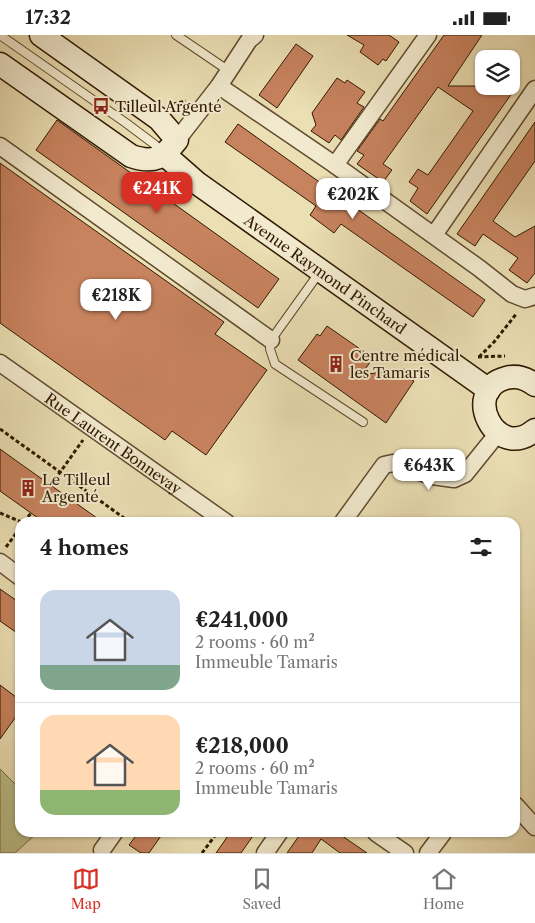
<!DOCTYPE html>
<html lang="en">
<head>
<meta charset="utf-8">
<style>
	body { margin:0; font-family:"Libre Caslon Text",serif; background:#f2f2f2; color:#222; height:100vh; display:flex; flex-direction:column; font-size:19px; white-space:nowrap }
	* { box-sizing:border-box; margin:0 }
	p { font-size:16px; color:#767676 }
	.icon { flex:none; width:28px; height:28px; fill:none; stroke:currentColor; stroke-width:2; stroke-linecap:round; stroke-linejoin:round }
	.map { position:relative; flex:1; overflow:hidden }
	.drawer { position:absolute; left:15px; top:482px; width:505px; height:320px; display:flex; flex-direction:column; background:#fff; border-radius:15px; box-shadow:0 1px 4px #0004 }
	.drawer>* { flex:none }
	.fabs { position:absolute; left:475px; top:15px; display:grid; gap:10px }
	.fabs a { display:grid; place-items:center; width:45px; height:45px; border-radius:10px; background:#fff; box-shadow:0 1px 4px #0004; font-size:25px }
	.price { position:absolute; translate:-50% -42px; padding:0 11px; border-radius:10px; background:#fff; color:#222; font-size:16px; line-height:32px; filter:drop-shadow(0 1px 2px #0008) }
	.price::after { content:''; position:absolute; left:50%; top:30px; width:15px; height:11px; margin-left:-8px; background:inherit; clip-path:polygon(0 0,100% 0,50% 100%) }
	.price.on { background:#d93025; color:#fff }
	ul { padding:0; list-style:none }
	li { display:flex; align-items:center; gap:15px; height:125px; padding:0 25px }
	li+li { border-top:1px solid #e0e0e0 }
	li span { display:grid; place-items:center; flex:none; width:140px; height:100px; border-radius:15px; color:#555 }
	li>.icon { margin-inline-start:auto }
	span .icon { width:60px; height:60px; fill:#fffc; stroke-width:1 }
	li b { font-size:21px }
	h2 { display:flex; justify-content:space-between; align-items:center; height:60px; padding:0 25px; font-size:21px }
	.status { display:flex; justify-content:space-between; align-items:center; height:35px; padding:0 25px; background:#fff; direction:ltr }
	.status svg { height:14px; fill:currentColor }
	.menu { display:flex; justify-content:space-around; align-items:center; height:70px; border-top:1px solid #e0e0e0; background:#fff; font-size:14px; color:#767676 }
	.menu a { display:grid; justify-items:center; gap:2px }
	.menu .on { color:#d93025 }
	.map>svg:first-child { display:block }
	.green { fill:#bdc089; stroke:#776c45 }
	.building { fill:#c7825e; stroke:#311901 }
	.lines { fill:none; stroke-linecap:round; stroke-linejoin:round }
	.lane-casing { stroke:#604a2e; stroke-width:10 }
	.street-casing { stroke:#604a2e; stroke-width:19 }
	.secondary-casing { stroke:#311901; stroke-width:25 }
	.path { stroke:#311901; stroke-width:3; stroke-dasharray:4 2.5; stroke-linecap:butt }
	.lane { stroke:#f2eace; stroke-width:8 }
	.street { stroke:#f2eace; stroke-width:16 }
	.secondary { stroke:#f2eace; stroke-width:22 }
	.labels { text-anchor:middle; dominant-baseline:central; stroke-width:4; stroke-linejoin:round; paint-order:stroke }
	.poi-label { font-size:15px; fill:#311901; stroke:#f2eace; text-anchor:start }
	.street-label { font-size:15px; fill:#311901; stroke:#f2eace }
</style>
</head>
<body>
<div class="status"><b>17:32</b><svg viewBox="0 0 49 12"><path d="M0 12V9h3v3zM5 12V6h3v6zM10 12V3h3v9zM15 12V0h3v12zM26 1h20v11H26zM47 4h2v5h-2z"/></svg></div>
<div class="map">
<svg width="535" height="818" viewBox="0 0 535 818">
	<rect width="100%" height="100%" fill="#ebdfb4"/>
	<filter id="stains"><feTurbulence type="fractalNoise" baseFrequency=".004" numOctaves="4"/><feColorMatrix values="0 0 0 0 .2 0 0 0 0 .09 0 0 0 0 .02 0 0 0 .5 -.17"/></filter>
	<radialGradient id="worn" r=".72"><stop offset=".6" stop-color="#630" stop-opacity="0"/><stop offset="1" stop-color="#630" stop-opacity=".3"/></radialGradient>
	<polygon class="green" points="0,734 20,754 20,798 37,798 15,818 0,818"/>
	<g class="building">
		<polygon points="347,0 389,0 399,7 386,26 383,24 378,30 360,17 364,10"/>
		<polygon points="444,0 482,0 448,51 517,51 427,179 410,166 418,153 409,147 418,134 428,140 473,76 438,52 383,129 392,135 383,147 357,129 364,120 357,116 380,84 383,86"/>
		<polygon points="296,9 313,21 277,73 259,60"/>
		<polygon points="337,43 345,48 347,45 365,57 357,68 364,72 341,105 335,100 329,108 311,96 316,90 312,78"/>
		<polygon points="57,85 279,244 258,273 36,115"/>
		<polygon points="535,87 535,126 493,186 515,202 535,191 535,238 527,248 509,235 518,223 499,210 483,199 475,211 457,199"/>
		<polygon points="238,89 485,265 473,282 341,189 334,198 310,180 316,171 225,107"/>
		<polygon points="0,128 224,287 215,299 267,335 206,420 172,396 165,405 0,288"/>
		<polygon points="327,291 373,323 361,340 404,334 405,341 414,346 386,388 298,325 317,299 320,301"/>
		<polygon points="0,414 18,427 104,488 45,488 0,456"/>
		<polygon points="0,554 20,568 20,600 0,586"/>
		<polygon points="0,650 20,665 20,676 0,704"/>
		<polygon points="138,798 163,798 149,818 141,818 129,810"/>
		<polygon points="230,798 255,798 241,818 216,818"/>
		<polygon points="301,798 338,798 367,818 340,818 321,804 312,818 287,818"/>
	</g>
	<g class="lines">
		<g class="lane-casing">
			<g id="lane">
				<polyline points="0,0 126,88 154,109 163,117"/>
				<polyline points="176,0 229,36"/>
				<polyline points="319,238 271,305 270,314 275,329 363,387"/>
			</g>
		</g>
		<g class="street-casing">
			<g id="street">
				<polyline points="219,51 335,130 479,233 512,259 525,264 535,261"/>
				<polyline points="177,105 219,51 249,5 255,0"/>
				<polyline points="0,111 271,305"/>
				<polyline points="335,130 428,0"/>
				<polyline points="434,200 535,54"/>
				<path id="s1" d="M0 328 227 488"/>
				<polyline points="342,488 384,430 393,428 432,441 454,444 465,439 498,398"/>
				<polyline points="0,527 20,542"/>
				<polyline points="515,770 535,792"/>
				<polyline points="376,798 405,818"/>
				<polyline points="102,815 114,798"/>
				<polyline points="265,818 279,798"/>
				<polyline points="428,818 443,798"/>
			</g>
		</g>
		<g class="secondary-casing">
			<g id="secondary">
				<path d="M0 29 131 121C154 129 163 123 177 105L159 84 41 0"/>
				<path id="s2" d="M165 120 197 148 489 355"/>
				<path d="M535 350C526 343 517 340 506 343 460 355 496 428 535 395"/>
			</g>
		</g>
		<g class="path">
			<polyline points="173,69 186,66"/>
			<polyline points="478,322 505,321"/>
			<polyline points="479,322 494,307 517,278"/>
			<polyline points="0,394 131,488"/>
			<polyline points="51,450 83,405"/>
			<polyline points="0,478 24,488"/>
			<polyline points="24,487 31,478"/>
			<polyline points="6,512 20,493"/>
			<polyline points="202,818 217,798"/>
		</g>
		<use href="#lane" class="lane"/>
		<use href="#street" class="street"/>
		<use href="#secondary" class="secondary"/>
	</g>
	<defs>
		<g id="bus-bare" transform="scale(1.35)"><path d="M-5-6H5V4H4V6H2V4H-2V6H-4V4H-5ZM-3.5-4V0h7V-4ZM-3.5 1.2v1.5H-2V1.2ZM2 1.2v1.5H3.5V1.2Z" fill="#8f2418" stroke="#f2eace" stroke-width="2.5" paint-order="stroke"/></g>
		<g id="building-bare" transform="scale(1.35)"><path d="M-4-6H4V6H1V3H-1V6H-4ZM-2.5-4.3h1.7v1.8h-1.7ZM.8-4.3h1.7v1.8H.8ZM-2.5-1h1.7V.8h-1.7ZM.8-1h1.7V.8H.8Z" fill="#8f2418" stroke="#f2eace" stroke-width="2.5" paint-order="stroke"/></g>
	</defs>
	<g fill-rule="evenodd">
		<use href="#bus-bare" x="101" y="71"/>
		<use href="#building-bare" x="336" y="329"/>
		<use href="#building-bare" x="28" y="453"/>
	</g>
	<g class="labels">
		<g class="poi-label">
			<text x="115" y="71">Tilleul Argenté</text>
			<text x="350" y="320">Centre médical<tspan x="350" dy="17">les Tamaris</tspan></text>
			<text x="42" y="444">Le Tilleul<tspan x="42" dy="17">Argenté</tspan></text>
		</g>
		<g class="street-label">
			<text stroke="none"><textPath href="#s2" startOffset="200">Avenue Raymond Pinchard</textPath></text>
			<text stroke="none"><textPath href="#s1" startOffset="139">Rue Laurent Bonnevay</textPath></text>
		</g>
	</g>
	<rect width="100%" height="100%" filter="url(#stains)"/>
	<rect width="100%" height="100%" fill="url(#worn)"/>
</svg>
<div class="fabs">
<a><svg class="icon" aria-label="layers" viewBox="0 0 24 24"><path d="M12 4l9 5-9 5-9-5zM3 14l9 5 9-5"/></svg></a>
</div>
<b class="price on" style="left:157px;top:179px">€241K</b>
<b class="price" style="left:353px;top:185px">€202K</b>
<b class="price" style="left:116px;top:286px">€218K</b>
<b class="price" style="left:429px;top:456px">€643K</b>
<section class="drawer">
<h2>4 homes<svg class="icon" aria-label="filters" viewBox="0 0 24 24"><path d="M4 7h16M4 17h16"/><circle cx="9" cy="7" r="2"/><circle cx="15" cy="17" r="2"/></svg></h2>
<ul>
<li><span style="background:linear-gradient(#c9d6e8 75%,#7fa58c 0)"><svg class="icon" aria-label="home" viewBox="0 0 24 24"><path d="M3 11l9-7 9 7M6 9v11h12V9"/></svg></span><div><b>€241,000</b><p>2 rooms · 60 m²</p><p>Immeuble Tamaris</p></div></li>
<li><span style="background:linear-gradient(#ffd9b3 75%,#8fb573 0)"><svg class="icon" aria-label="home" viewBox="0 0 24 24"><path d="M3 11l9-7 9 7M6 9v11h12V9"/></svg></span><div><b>€218,000</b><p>2 rooms · 60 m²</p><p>Immeuble Tamaris</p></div></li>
</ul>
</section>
</div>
<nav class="menu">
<a class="on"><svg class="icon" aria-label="map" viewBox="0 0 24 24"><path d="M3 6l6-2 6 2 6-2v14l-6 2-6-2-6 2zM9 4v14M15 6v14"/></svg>Map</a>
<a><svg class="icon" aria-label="saved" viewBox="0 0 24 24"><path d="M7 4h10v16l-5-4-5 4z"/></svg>Saved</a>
<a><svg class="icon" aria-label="home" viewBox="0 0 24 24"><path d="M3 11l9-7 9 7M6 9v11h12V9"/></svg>Home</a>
</nav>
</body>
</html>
